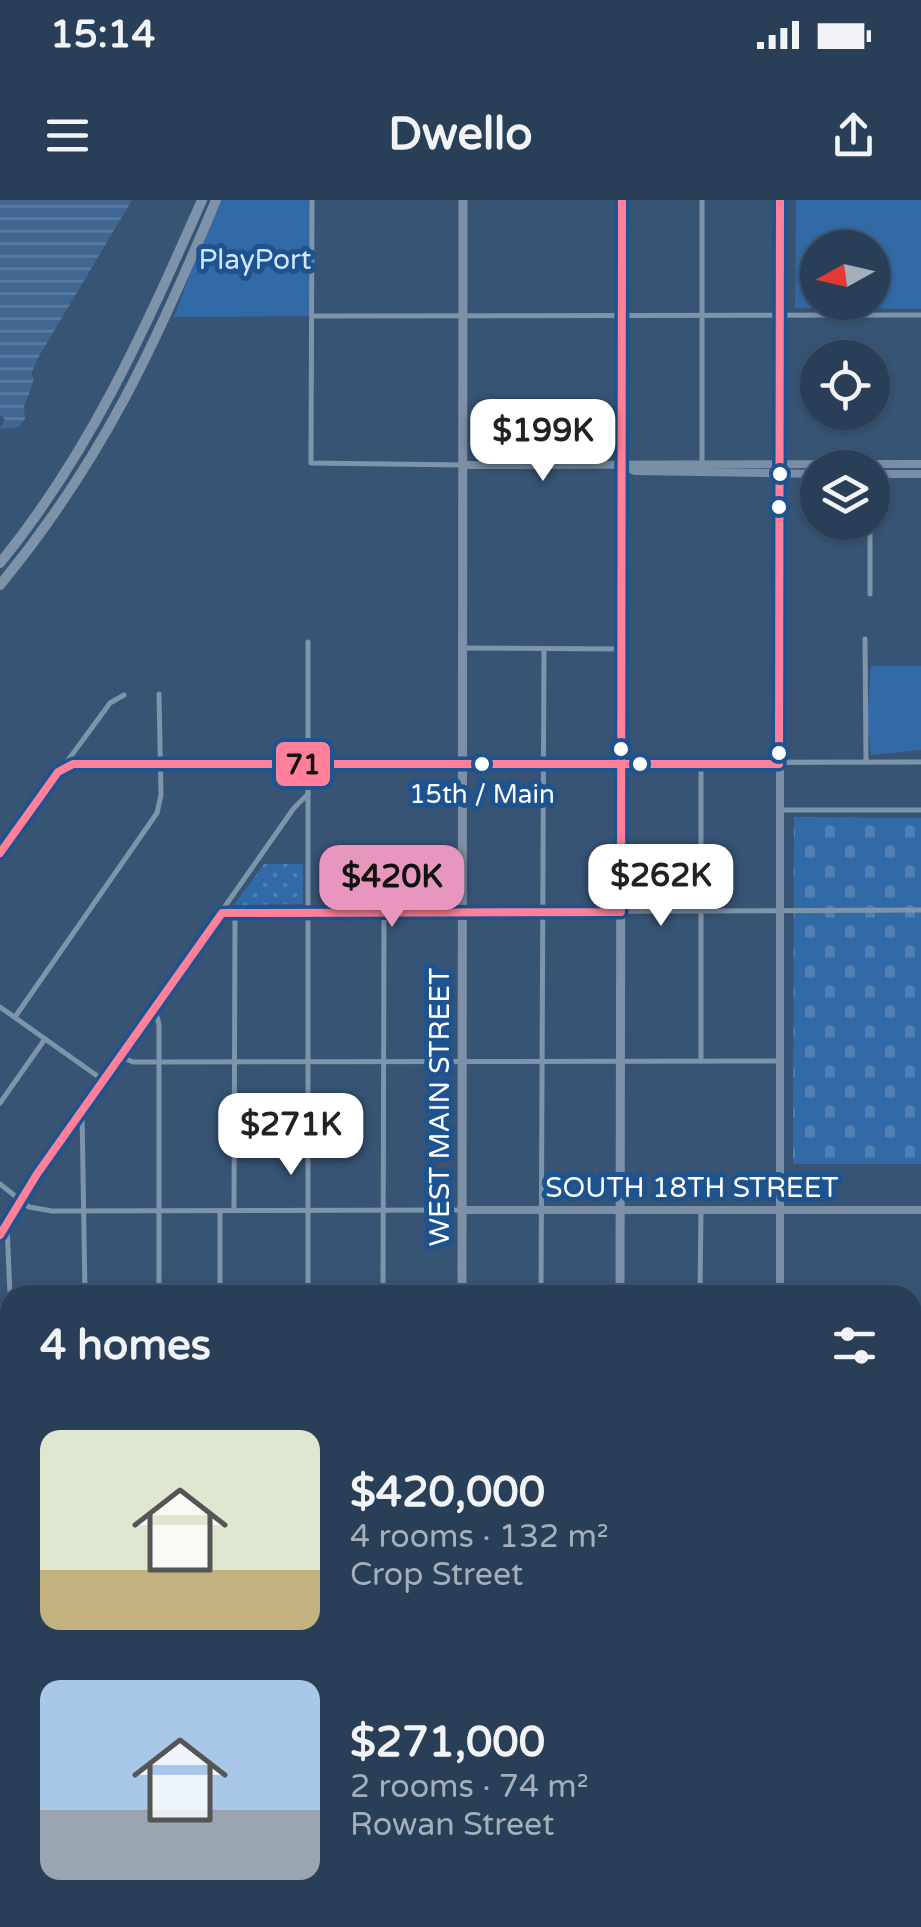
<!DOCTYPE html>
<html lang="en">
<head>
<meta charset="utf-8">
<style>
	body { margin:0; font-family:"Varela Round",sans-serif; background:#354a61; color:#f1f3f6; height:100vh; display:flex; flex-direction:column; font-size:38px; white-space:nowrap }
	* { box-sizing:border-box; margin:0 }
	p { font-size:32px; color:#a5afba }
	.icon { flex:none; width:55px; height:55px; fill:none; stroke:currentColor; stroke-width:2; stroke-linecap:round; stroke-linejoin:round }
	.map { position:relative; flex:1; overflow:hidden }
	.side { position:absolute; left:0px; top:1085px; width:922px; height:642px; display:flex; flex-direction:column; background:#293f58; border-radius:30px 30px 0 0; box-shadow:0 2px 8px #0004,0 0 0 2px #45586e }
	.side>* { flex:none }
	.needle { width:65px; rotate:262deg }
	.fabs { position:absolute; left:800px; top:30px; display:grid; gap:20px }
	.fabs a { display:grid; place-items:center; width:90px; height:90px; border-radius:50%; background:#293f58; box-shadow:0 2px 8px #0004,0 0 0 2px #45586e; font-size:50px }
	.price { position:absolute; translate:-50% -85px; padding:0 22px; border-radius:20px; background:#fff; color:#222; font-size:32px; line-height:65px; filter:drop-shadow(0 2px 5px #0008) }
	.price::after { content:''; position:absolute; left:50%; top:60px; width:30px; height:22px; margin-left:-15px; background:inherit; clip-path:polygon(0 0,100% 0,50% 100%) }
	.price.active { background:#e797bd; color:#111 }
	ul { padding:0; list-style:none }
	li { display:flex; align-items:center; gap:30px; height:250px; padding:0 40px }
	li span { display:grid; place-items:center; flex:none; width:280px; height:200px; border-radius:20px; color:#555 }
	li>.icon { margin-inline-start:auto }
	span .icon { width:120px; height:120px; fill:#fffc; stroke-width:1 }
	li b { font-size:42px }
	h2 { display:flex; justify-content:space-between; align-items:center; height:120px; padding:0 40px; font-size:42px }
	.status { display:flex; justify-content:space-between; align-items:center; height:70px; padding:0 50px; background:#293f58; direction:ltr }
	.status svg { height:28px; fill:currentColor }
	header { display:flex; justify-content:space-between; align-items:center; height:130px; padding:0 40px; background:#293f58; font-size:45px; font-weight:700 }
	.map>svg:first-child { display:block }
	.grass { fill:url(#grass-dots) }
	.cemetery { fill:url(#cemetery-stones) }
	.park { fill:#316aa6; fill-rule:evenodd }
	.water { fill:url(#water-rules) }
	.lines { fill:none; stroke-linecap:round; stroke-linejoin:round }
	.street { stroke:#7e94a9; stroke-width:5 }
	.secondary { stroke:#7a8fa5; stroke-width:8 }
	.primary { stroke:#7e90a7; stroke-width:9 }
	.highway { stroke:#7f93a8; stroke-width:10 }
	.bus-1-casing { stroke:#1c5390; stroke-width:15 }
	.bus-1 { stroke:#ff8098; stroke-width:8 }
	.bus-dot { fill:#fff; stroke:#1c5390; stroke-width:4 }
	.labels { text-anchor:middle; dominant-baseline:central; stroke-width:10; stroke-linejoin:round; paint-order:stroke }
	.bus-label { font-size:26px; fill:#fff; stroke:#1c5390 }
	.park-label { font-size:28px; fill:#d2e5fa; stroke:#1c5390 }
	.street-label { font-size:28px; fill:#fff; stroke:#1c5390 }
	.line-badge { stroke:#1c5390; stroke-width:4 }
	.pale-badge-label { font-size:28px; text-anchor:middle; font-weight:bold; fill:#111 }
</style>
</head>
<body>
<div class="status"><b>15:14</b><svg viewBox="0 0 49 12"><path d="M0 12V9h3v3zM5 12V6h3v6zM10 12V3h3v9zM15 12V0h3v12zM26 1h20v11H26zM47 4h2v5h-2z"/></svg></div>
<header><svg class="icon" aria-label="menu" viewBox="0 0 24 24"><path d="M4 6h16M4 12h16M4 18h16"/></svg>Dwello<svg class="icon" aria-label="share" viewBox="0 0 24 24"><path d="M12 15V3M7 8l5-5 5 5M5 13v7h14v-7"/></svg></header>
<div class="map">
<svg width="921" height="1727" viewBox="0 0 921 1727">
	<defs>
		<pattern id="grass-dots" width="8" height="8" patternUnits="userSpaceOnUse" patternTransform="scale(2.5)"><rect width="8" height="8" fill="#316aa6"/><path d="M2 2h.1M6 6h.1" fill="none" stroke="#5080b3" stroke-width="1.8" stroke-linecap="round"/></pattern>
		<pattern id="cemetery-stones" width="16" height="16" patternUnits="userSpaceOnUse" patternTransform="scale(2.5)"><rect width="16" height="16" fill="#316aa6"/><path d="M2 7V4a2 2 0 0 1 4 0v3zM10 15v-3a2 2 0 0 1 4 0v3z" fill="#5080b3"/></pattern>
		<pattern id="water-rules" width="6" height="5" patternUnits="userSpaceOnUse" patternTransform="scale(2.5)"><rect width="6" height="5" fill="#406691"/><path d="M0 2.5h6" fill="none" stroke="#5d7da2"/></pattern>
	</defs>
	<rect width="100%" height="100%" fill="#375475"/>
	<polygon class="grass" points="264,664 303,664 303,704 234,705"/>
	<polygon class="cemetery" points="794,617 921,618 921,964 793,964"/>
	<g class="park">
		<polygon points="218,0 313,0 313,116 174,117"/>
		<path d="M796 0H921V109L795 108ZM818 48H872V102H818Z"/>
		<polygon points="871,466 921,466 921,550 871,555 867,519"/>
	</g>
	<polygon class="water" points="0,0 132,0 38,158 31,174 34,179 24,207 25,219 19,227 0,229 5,220 0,214"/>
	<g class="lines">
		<g class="street">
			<polyline points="312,0 311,263 463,265"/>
			<polyline points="702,0 702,264"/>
			<polyline points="313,116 921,115"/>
			<polyline points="542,221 545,265"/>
			<polyline points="870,394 870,322"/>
			<polyline points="865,439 866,561"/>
			<polyline points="463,448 620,449"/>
			<polyline points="62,569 73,564 921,562"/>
			<polyline points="781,610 921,610"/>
			<polyline points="0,653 110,503 124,495"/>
			<polyline points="222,713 921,710"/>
			<polyline points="154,806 159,824 159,1095"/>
			<polyline points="0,807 103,880"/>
			<polyline points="15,817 157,613 161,595 159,494"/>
			<polyline points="119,856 133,862 160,862 781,861"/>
			<polyline points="701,861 701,563"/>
			<polyline points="0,903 45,839"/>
			<polyline points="82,911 85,1095"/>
			<polyline points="0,984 29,1007 52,1011 462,1010"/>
			<polyline points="234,1010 235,713"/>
			<polyline points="7,1026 10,1095"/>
			<polyline points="0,1035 37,974 294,608 308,594"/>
			<polyline points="220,1095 220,1011"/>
			<polyline points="308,1095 308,442"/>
			<polyline points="383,1095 384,712"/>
			<polyline points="541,1095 544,449"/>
			<polyline points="700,1095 701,1010"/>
			<polyline points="912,1159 921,1159"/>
			<polyline points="0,1160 10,1160"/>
			<polyline points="10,1239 10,1302"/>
			<polyline points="0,1310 10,1309"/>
			<polyline points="912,1375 921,1375"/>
			<polyline points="0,1417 10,1417"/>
			<polyline points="0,1494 10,1497"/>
			<polyline points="0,1658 10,1624"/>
			<polyline points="87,1718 87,1727"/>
			<polyline points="234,1718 234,1727"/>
			<polyline points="158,1727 159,1718"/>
			<polyline points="307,1727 307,1718"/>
			<polyline points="539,1727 539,1718"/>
			<polyline points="700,1727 700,1718"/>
		</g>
		<g class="secondary">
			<polyline points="463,265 921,264"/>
			<polyline points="622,265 635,271 818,274"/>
			<polyline points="872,274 921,274"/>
			<polyline points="462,1010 921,1010"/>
			<polyline points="780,1095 780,0"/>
			<polyline points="461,1727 461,1718"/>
			<polyline points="620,1727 620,1718"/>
			<polyline points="779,1727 779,1718"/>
		</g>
		<g class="primary">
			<polyline points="462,1095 463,0"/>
			<polyline points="620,1095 622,0"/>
			<polyline points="912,1457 921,1457"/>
			<polyline points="0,1579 10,1582"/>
			<polyline points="912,1606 921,1606"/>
		</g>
		<g class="highway">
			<path d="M0 363C90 253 145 129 202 0"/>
			<path d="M0 385C102 261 155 146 216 0"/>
		</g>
		<g class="bus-1-casing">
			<g id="bus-1">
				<polyline points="0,653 58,572 73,564 779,564 780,0"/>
				<polyline points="0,1035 37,974 222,713 621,712 622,0"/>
			</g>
		</g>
		<use href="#bus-1" class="bus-1"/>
	</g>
	<g class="bus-dot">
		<circle cx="780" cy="274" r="9"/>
		<circle cx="779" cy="307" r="9"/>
		<circle cx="621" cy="549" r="9"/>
		<circle cx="779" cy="553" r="9"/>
		<circle cx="482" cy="564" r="9"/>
		<circle cx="640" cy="564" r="9"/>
	</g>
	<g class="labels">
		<g class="bus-label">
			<text x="482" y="594">15th / Main</text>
		</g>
		<g class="park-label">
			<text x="255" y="60">PlayPort</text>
		</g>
		<g class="street-label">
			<text transform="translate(440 907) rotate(-90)">WEST MAIN STREET</text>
			<text x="692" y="988">SOUTH 18TH STREET</text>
		</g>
	</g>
	<rect class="line-badge" x="274" y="540" width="58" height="48" rx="10" fill="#ff8098"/>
	<g class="pale-badge-label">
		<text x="303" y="574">71</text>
	</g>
</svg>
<div class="fabs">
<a><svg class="needle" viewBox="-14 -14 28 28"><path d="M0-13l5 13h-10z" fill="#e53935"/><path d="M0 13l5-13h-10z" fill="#a5afba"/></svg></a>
<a><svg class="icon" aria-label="locate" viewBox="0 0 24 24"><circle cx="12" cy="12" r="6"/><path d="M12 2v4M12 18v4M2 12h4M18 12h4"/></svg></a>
<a><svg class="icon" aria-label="layers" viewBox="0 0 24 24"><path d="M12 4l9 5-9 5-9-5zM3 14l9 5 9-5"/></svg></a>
</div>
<b class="price" style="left:543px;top:284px">$199K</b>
<b class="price" style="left:661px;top:729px">$262K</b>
<b class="price active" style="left:392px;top:730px">$420K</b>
<b class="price" style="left:291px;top:978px">$271K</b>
<section class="side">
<h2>4 homes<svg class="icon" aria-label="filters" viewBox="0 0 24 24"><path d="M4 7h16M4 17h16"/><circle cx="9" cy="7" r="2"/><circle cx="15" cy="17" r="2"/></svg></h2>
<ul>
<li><span style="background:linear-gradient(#dfe7d0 70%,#c2b280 0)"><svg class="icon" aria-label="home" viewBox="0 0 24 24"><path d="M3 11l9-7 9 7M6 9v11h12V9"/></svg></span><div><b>$420,000</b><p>4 rooms · 132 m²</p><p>Crop Street</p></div></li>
<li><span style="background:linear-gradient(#a9c7e8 65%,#9aa5b1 0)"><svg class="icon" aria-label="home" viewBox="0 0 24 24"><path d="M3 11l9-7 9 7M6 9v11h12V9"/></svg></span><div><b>$271,000</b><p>2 rooms · 74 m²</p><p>Rowan Street</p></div></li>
</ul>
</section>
</div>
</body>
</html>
